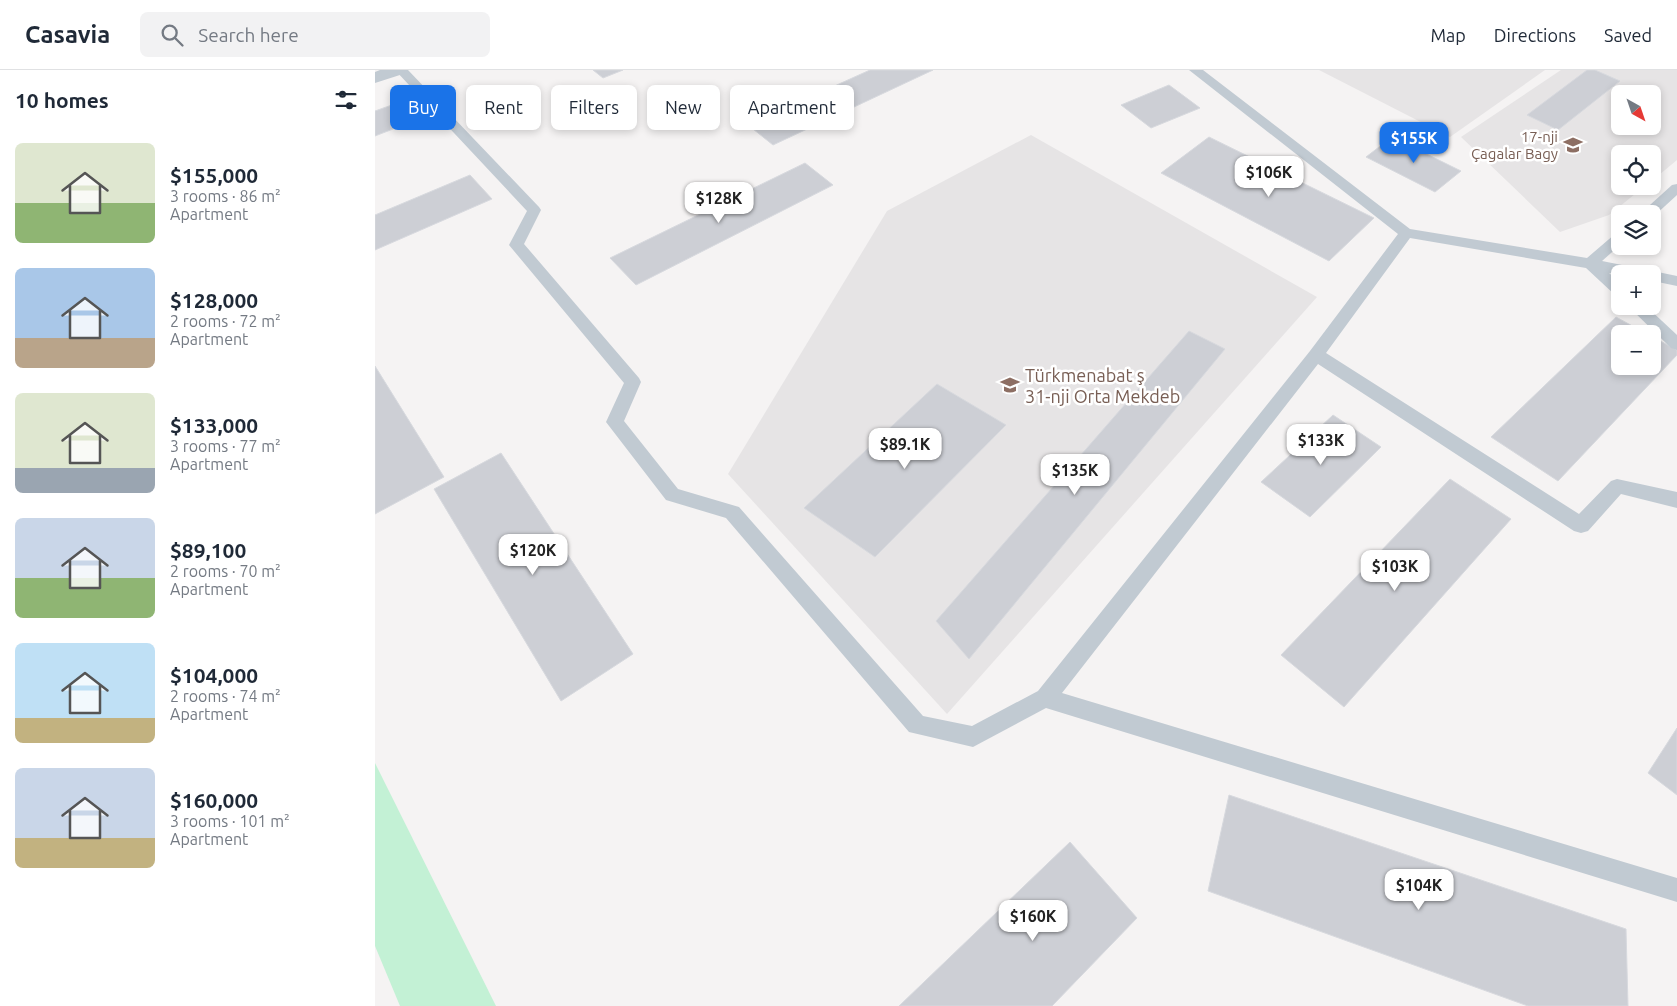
<!DOCTYPE html>
<html lang="en">
<head>
<meta charset="utf-8">
<style>
	body { margin:0; font-family:Ubuntu,sans-serif; background:#f2f2f3; color:#1f2937; height:100vh; display:flex; flex-direction:column; font-size:19px; white-space:nowrap }
	* { box-sizing:border-box; margin:0 }
	p { font-size:16px; color:#747a83 }
	.icon { flex:none; width:28px; height:28px; fill:none; stroke:currentColor; stroke-width:2; stroke-linecap:round; stroke-linejoin:round }
	.map { position:relative; flex:1; overflow:hidden }
	.panel { display:flex; flex-direction:column; background:#fff; width:375px }
	.panel>* { flex:none }
	.top-card { position:absolute; left:15px; top:15px; width:475px; height:45px; display:flex; gap:10px }
	.needle { width:32px; rotate:140deg }
	.controls { position:absolute; left:1236px; top:15px; display:grid; gap:10px }
	.controls a { display:grid; place-items:center; width:50px; height:50px; border-radius:8px; background:#fff; box-shadow:0 2px 8px #0003; font-size:25px }
	.price { position:absolute; translate:-50% -42px; padding:0 11px; border-radius:10px; background:#fff; color:#222; font-size:16px; line-height:32px; filter:drop-shadow(0 1px 2px #0008) }
	.price::after { content:''; position:absolute; left:50%; top:30px; width:15px; height:11px; margin-left:-8px; background:inherit; clip-path:polygon(0 0,100% 0,50% 100%) }
	.price.selected { background:#1a73e8; color:#fff }
	ul { padding:0; list-style:none }
	li { display:flex; align-items:center; gap:15px; height:125px; padding:0 15px }
	li span { display:grid; place-items:center; flex:none; width:140px; height:100px; border-radius:8px; color:#555 }
	li>.icon { margin-inline-start:auto }
	span .icon { width:60px; height:60px; fill:#fffc; stroke-width:1 }
	li b { font-size:21px }
	h2 { display:flex; justify-content:space-between; align-items:center; height:60px; padding:0 15px; font-size:21px }
	.chip { padding:0 18px; border-radius:8px; background:#fff; box-shadow:0 2px 8px #0003; font-size:18px; line-height:45px }
	.chip.selected { background:#1a73e8; color:#fff }
	header { display:flex; align-items:center; gap:30px; box-sizing:border-box; height:70px; padding:0 25px; background:#fff; border-bottom:1px solid #e0e1e3 }
	header strong { font-size:24px }
	nav { display:flex; gap:28px; margin-inline-start:auto; font-size:18px }
	.search { width:350px; height:45px; background:#f2f2f3; display:flex; align-items:center; gap:12px; box-sizing:border-box; padding:0 18px; border-radius:8px; color:#747a83; font-size:19px }
	main { display:flex; flex:1; min-height:0 }
	.map>svg:first-child { display:block }
	.education { fill:#e6e4e5; fill-rule:evenodd }
	.green { fill:#c3f1d5 }
	.building { fill:#cdcfd5; stroke:#d7d9de }
	.lines { fill:none; stroke-linecap:round; stroke-linejoin:round }
	.lane { fill:#c1cad2; fill-rule:evenodd }
	.street { fill:#c1cad2; fill-rule:evenodd }
	.labels { text-anchor:middle; dominant-baseline:central; stroke-width:5; stroke-linejoin:round; paint-order:stroke }
	.far-education-label { font-size:15px; fill:#785e54; stroke:#fff; text-anchor:end }
	.education-label { font-size:18px; fill:#785e54; stroke:#fff; text-anchor:start }
</style>
</head>
<body>
<header>
<strong>Casavia</strong>
<div class="search"><svg class="icon" aria-label="search" viewBox="0 0 24 24"><circle cx="10" cy="10" r="6"/><path d="M15 15l6 6"/></svg>Search here</div>
<nav><a>Map</a><a>Directions</a><a>Saved</a></nav>
</header>
<main>
<section class="panel">
<h2>10 homes<svg class="icon" aria-label="filters" viewBox="0 0 24 24"><path d="M4 7h16M4 17h16"/><circle cx="9" cy="7" r="2"/><circle cx="15" cy="17" r="2"/></svg></h2>
<ul>
<li><span style="background:linear-gradient(#dfe7d0 60%,#8fb573 0)"><svg class="icon" aria-label="home" viewBox="0 0 24 24"><path d="M3 11l9-7 9 7M6 9v11h12V9"/></svg></span><div><b>$155,000</b><p>3 rooms · 86 m²</p><p>Apartment</p></div></li>
<li><span style="background:linear-gradient(#a9c7e8 70%,#b9a48a 0)"><svg class="icon" aria-label="home" viewBox="0 0 24 24"><path d="M3 11l9-7 9 7M6 9v11h12V9"/></svg></span><div><b>$128,000</b><p>2 rooms · 72 m²</p><p>Apartment</p></div></li>
<li><span style="background:linear-gradient(#dfe7d0 75%,#9aa5b1 0)"><svg class="icon" aria-label="home" viewBox="0 0 24 24"><path d="M3 11l9-7 9 7M6 9v11h12V9"/></svg></span><div><b>$133,000</b><p>3 rooms · 77 m²</p><p>Apartment</p></div></li>
<li><span style="background:linear-gradient(#c9d6e8 60%,#8fb573 0)"><svg class="icon" aria-label="home" viewBox="0 0 24 24"><path d="M3 11l9-7 9 7M6 9v11h12V9"/></svg></span><div><b>$89,100</b><p>2 rooms · 70 m²</p><p>Apartment</p></div></li>
<li><span style="background:linear-gradient(#bfe0f5 75%,#c2b280 0)"><svg class="icon" aria-label="home" viewBox="0 0 24 24"><path d="M3 11l9-7 9 7M6 9v11h12V9"/></svg></span><div><b>$104,000</b><p>2 rooms · 74 m²</p><p>Apartment</p></div></li>
<li><span style="background:linear-gradient(#c9d6e8 70%,#c2b280 0)"><svg class="icon" aria-label="home" viewBox="0 0 24 24"><path d="M3 11l9-7 9 7M6 9v11h12V9"/></svg></span><div><b>$160,000</b><p>3 rooms · 101 m²</p><p>Apartment</p></div></li>
</ul>
</section>
<div class="map">
<svg width="1302" height="936" viewBox="0 0 1302 936">
	<rect width="100%" height="100%" fill="#f5f3f3"/>
	<g class="education">
		<polygon points="944,0 1170,0 1075,67"/>
		<path d="M1186 0H1302V90L1278 110V84H1245V116H1270L1234 145 1185 162 1086 67ZM1245 24H1278V56H1245Z"/>
		<polygon points="656,65 942,227 572,644 353,404 512,141"/>
	</g>
	<polygon class="green" points="0,693 121,936 25,936 0,876"/>
	<g class="building">
		<polygon points="218,0 248,0 228,8"/>
		<polygon points="495,0 558,0 398,75 373,55"/>
		<polygon points="1212,0 1220,0 1245,11 1183,60 1152,45"/>
		<polygon points="794,15 825,38 776,58 746,35"/>
		<polygon points="28,31 44,49 0,66 0,41"/>
		<polygon points="834,67 999,148 954,191 786,103"/>
		<polygon points="1017,67 1086,101 1060,122 991,87"/>
		<polygon points="430,93 458,115 261,215 235,188"/>
		<polygon points="95,105 117,129 0,180 0,145"/>
		<polygon points="1241,247 1272,264 1245,264 1245,296 1278,296 1278,267 1302,280 1302,285 1183,411 1116,367"/>
		<polygon points="814,261 850,279 594,589 561,551"/>
		<polygon points="0,296 69,407 0,444"/>
		<polygon points="562,314 631,355 500,487 429,438"/>
		<polygon points="958,345 1006,377 935,447 886,412"/>
		<polygon points="126,383 258,584 186,631 59,419"/>
		<polygon points="1075,409 1136,449 969,637 906,585"/>
		<polygon points="1302,658 1302,725 1273,703"/>
		<polygon points="854,725 1251,859 1253,936 1153,936 833,821"/>
		<polygon points="695,772 762,848 677,936 524,936"/>
	</g>
	<g class="lines">
		<g class="lane">
			<polygon points="20,0 33,0 164,137 166,140 149,174 264,308 266,312 249,351 303,419 364,437 548,646 597,656 663,621 935,281 1023,164 814,0 828,0 1035,159 1212,188 1240,164 1245,162 1245,175 1227,191 1267,199 1273,202 1278,201 1302,206 1302,216 1278,211 1278,204 1245,205 1234,203 1245,212 1245,226 1240,225 1211,198 1035,168 951,283 1204,444 1236,411 1242,409 1302,422 1302,438 1246,424 1213,461 1206,463 1199,461 943,294 687,623 1302,808 1302,832 671,638 598,677 534,662 351,448 291,430 231,352 249,313 134,175 152,141"/>
			<polygon points="1302,114 1302,125 1278,147 1278,144 1265,144 1297,115"/>
			<polygon points="1253,236 1271,236 1302,265 1302,280 1296,278"/>
		</g>
		<polygon class="street" points="5,0 31,0 28,4 0,13 0,2"/>
	</g>
	<defs>
		<g id="school-bare" transform="scale(1.5)"><path d="M0-5L7-2L0 1L-7-2ZM-4 1L0 2.5L4 1V4Q0 6-4 4Z" fill="#8d6e63" stroke="#fff" stroke-width="2.5" paint-order="stroke"/></g>
	</defs>
	<g fill-rule="evenodd">
		<use href="#school-bare" x="1198" y="75"/>
		<use href="#school-bare" x="635" y="315"/>
	</g>
	<g class="labels">
		<g class="far-education-label">
			<text x="1183" y="66">17-nji<tspan x="1183" dy="17">Çagalar Bagy</tspan></text>
		</g>
		<g class="education-label">
			<text x="650" y="305">Türkmenabat ş<tspan x="650" dy="21">31-nji Orta Mekdeb</tspan></text>
		</g>
	</g>
</svg>
<div class="controls">
<a><svg class="needle" viewBox="-14 -14 28 28"><path d="M0-13l5 13h-10z" fill="#e53935"/><path d="M0 13l5-13h-10z" fill="#747a83"/></svg></a>
<a><svg class="icon" aria-label="locate" viewBox="0 0 24 24"><circle cx="12" cy="12" r="6"/><path d="M12 2v4M12 18v4M2 12h4M18 12h4"/></svg></a>
<a><svg class="icon" aria-label="layers" viewBox="0 0 24 24"><path d="M12 4l9 5-9 5-9-5zM3 14l9 5 9-5"/></svg></a>
<a>+</a>
<a>−</a>
</div>
<b class="price selected" style="left:1039px;top:94px">$155K</b>
<b class="price" style="left:894px;top:128px">$106K</b>
<b class="price" style="left:344px;top:154px">$128K</b>
<b class="price" style="left:946px;top:396px">$133K</b>
<b class="price" style="left:530px;top:400px">$89.1K</b>
<b class="price" style="left:700px;top:426px">$135K</b>
<b class="price" style="left:158px;top:506px">$120K</b>
<b class="price" style="left:1020px;top:522px">$103K</b>
<b class="price" style="left:1044px;top:841px">$104K</b>
<b class="price" style="left:658px;top:872px">$160K</b>
<div class="top-card">
<a class="chip selected">Buy</a>
<a class="chip">Rent</a>
<a class="chip">Filters</a>
<a class="chip">New</a>
<a class="chip">Apartment</a>
</div>
</div>
</main>
</body>
</html>
